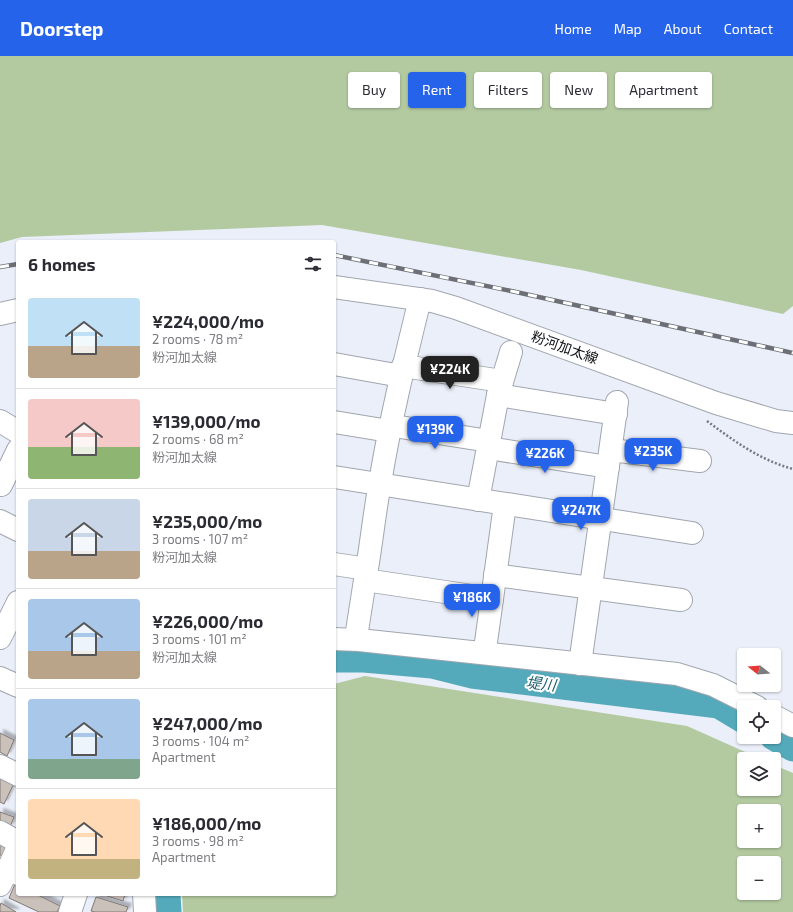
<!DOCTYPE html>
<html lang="en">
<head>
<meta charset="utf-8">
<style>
	body { margin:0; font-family:"Exo 2","Noto Sans JP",sans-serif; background:#f7f7f7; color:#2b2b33; height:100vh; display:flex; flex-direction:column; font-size:15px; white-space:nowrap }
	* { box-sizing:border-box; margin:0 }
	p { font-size:13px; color:#7c7c81 }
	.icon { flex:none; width:22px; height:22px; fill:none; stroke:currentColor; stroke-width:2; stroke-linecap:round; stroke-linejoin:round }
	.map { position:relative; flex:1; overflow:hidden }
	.panel { position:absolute; left:16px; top:184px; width:320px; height:656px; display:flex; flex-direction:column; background:#fff; border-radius:4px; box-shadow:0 1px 3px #0004 }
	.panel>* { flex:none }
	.guide { position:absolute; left:348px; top:16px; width:380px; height:36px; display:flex; gap:8px }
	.needle { width:26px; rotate:287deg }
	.fabs { position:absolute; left:737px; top:592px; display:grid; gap:8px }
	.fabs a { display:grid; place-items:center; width:44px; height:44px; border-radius:4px; background:#fff; box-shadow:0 1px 3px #0004; font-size:20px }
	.price { position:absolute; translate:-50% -34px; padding:0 9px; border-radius:8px; background:#2563eb; color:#fff; font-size:13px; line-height:26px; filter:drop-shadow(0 1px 2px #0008) }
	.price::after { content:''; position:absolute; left:50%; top:24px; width:12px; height:9px; margin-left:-6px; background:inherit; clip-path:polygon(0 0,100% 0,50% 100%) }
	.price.on { background:#222; color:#fff }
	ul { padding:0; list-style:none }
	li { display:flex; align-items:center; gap:12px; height:100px; padding:0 12px }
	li+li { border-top:1px solid #e1e1e2 }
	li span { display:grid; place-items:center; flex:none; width:112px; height:80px; border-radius:4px; color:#555 }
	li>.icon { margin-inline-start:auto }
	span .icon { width:48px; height:48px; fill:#fffc; stroke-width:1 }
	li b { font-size:17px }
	h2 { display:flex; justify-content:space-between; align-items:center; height:48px; padding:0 12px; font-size:17px }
	.pill { padding:0 14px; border-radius:4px; background:#fff; box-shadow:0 1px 3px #0004; font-size:14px; line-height:36px }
	.pill.on { background:#2563eb; color:#fff }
	header { display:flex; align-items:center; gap:24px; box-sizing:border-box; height:56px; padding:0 20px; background:#2563eb; color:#fff }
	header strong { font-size:19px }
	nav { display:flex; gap:22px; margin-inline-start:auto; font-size:14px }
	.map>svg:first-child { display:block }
	.green { fill:#b3caa1; fill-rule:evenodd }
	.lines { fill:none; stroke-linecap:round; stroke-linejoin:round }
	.river { stroke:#54aabb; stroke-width:29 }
	.building { fill:#cbc1bb; stroke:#817872; filter:url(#shadow) }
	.minor-casing { stroke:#a1a6af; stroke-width:24 }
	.major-casing { stroke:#a1a6af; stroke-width:24 }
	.path { stroke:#75797f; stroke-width:2.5; stroke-dasharray:2 2; stroke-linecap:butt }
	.minor { stroke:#fff; stroke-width:22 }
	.major { stroke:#fff; stroke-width:22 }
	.rail-casing { stroke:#6c6f76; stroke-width:4.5 }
	.rail { stroke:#fff; stroke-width:3; stroke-dasharray:9; stroke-linecap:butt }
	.labels { text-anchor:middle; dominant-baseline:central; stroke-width:4; stroke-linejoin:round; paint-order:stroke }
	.street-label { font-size:14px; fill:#0b0d10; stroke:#fff }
	.water-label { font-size:15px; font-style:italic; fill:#195f6c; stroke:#fff }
</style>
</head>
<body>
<header>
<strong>Doorstep</strong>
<nav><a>Home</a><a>Map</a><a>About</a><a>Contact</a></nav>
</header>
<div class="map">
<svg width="793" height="856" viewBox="0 0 793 856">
	<defs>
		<filter id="shadow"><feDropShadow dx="3.5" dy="-3.5" stdDeviation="1" flood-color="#0004"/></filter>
	</defs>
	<rect width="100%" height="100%" fill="#eaeff9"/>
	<g class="green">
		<polygon points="0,0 793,0 793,250 783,258 581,214 322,169 22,181 0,187"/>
		<path d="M365 620 687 670 761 703H744V733H774V709L793 717V856H183L182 838H334V628ZM744 755H774V785H744ZM744 807H774V837H744Z"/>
	</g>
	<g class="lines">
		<g class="river">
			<polyline points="334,602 364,602 432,608 472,618 719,648 744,663"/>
			<polyline points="774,680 793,691"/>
			<polyline points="166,838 167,856"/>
		</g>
	</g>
	<g class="building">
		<polygon points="0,677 14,684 7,700 0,696"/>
		<polygon points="0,721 15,725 4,748 0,746"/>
		<polygon points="0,756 14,761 10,771 0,768"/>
		<polygon points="0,782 10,786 3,800 0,799"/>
		<polygon points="15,828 18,829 18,838 36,838 60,850 57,856 39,856 9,842"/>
		<polygon points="101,838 125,838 123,845"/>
		<polygon points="96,841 128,851 126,856 95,856 91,855"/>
		<polygon points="1,847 16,856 0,856 0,850"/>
	</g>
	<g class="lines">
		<g class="minor-casing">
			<g id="minor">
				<path d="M420 243C405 304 390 365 380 427 374 459 371 492 365 524L492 543 505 448"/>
				<polyline points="334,308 401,320"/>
				<polyline points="403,310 502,325"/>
				<polyline points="498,339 616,358"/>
				<polyline points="0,365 18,376"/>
				<polyline points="334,366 389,375"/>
				<polyline points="391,367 400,371 489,385"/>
				<polyline points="488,392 608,411"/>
				<polyline points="611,394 700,405"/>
				<polyline points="334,421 692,477"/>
				<polyline points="1,429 18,394"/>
				<polyline points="478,444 498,339 511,296"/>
				<polyline points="0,465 18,474"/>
				<polyline points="334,508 367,513"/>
				<polyline points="495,519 681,544"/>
				<polyline points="357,575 365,524"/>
				<polyline points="0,582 18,546"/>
				<polyline points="334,583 359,584 677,618 713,629 757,651"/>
				<polyline points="486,586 492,543"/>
				<polyline points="580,608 617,346"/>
				<polyline points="0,622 18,630"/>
				<polyline points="774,660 793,670"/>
				<polyline points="0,710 18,719"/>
				<polyline points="0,776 18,786"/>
				<polyline points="8,813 18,791"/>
				<polyline points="0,829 8,813 18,818"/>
				<polyline points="144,838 145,856"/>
				<polyline points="70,856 76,838"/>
			</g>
		</g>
		<g class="major-casing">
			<g id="major">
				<polyline points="334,231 432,245 456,252 716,347 776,365 793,367"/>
				<polyline points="0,258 18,254"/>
			</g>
		</g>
		<path class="path" d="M707 365C734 385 760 404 793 413"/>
		<use href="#minor" class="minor"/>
		<use href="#major" class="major"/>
		<g class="rail-casing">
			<g id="rail">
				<polyline points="334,199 516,236 793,297"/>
				<polyline points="0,211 18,208"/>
			</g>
		</g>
		<use href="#rail" class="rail"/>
	</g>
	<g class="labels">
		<g class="street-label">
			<text transform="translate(565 291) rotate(20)">粉河加太線</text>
		</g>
		<g class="water-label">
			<text transform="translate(541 627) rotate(7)">堤川</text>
		</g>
	</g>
</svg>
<div class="fabs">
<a><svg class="needle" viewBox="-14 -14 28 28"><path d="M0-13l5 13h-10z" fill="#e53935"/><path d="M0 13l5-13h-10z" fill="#7c7c81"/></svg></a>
<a><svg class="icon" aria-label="locate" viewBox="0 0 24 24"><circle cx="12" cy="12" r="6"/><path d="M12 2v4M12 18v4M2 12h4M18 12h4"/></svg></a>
<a><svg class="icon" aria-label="layers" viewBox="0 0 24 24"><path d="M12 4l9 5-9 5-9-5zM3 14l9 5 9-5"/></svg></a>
<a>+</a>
<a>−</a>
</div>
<b class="price on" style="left:450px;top:334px">¥224K</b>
<b class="price" style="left:435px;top:394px">¥139K</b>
<b class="price" style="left:653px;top:416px">¥235K</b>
<b class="price" style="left:545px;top:418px">¥226K</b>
<b class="price" style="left:581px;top:475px">¥247K</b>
<b class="price" style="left:472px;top:562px">¥186K</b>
<div class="guide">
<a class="pill">Buy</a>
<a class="pill on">Rent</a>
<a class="pill">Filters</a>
<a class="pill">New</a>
<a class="pill">Apartment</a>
</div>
<section class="panel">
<h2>6 homes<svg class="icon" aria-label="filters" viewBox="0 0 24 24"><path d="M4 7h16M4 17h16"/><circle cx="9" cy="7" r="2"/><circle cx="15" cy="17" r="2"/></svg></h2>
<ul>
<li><span style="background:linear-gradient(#bfe0f5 60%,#b9a48a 0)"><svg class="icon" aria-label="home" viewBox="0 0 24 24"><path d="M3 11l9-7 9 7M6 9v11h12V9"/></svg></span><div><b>¥224,000/mo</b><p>2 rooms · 78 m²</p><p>粉河加太線</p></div></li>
<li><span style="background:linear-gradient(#f6c9c9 60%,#8fb573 0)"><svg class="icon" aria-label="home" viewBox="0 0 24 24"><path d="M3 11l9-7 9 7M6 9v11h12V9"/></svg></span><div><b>¥139,000/mo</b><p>2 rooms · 68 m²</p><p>粉河加太線</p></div></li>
<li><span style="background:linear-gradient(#c9d6e8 65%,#b9a48a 0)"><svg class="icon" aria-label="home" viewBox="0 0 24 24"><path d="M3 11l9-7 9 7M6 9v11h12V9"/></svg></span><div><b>¥235,000/mo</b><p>3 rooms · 107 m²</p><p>粉河加太線</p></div></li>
<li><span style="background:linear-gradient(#a9c7e8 65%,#b9a48a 0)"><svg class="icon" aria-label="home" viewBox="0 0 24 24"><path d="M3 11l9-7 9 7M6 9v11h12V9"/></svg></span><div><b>¥226,000/mo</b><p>3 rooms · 101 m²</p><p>粉河加太線</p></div></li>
<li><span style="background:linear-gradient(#a9c7e8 75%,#7fa58c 0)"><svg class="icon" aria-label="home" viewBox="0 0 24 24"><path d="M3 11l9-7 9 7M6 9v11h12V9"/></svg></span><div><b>¥247,000/mo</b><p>3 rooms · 104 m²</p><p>Apartment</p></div></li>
<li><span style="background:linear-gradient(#ffd9b3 75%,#c2b280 0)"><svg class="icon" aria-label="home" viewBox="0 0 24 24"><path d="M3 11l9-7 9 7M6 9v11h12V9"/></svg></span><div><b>¥186,000/mo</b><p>3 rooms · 98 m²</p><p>Apartment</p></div></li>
</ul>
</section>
</div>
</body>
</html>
